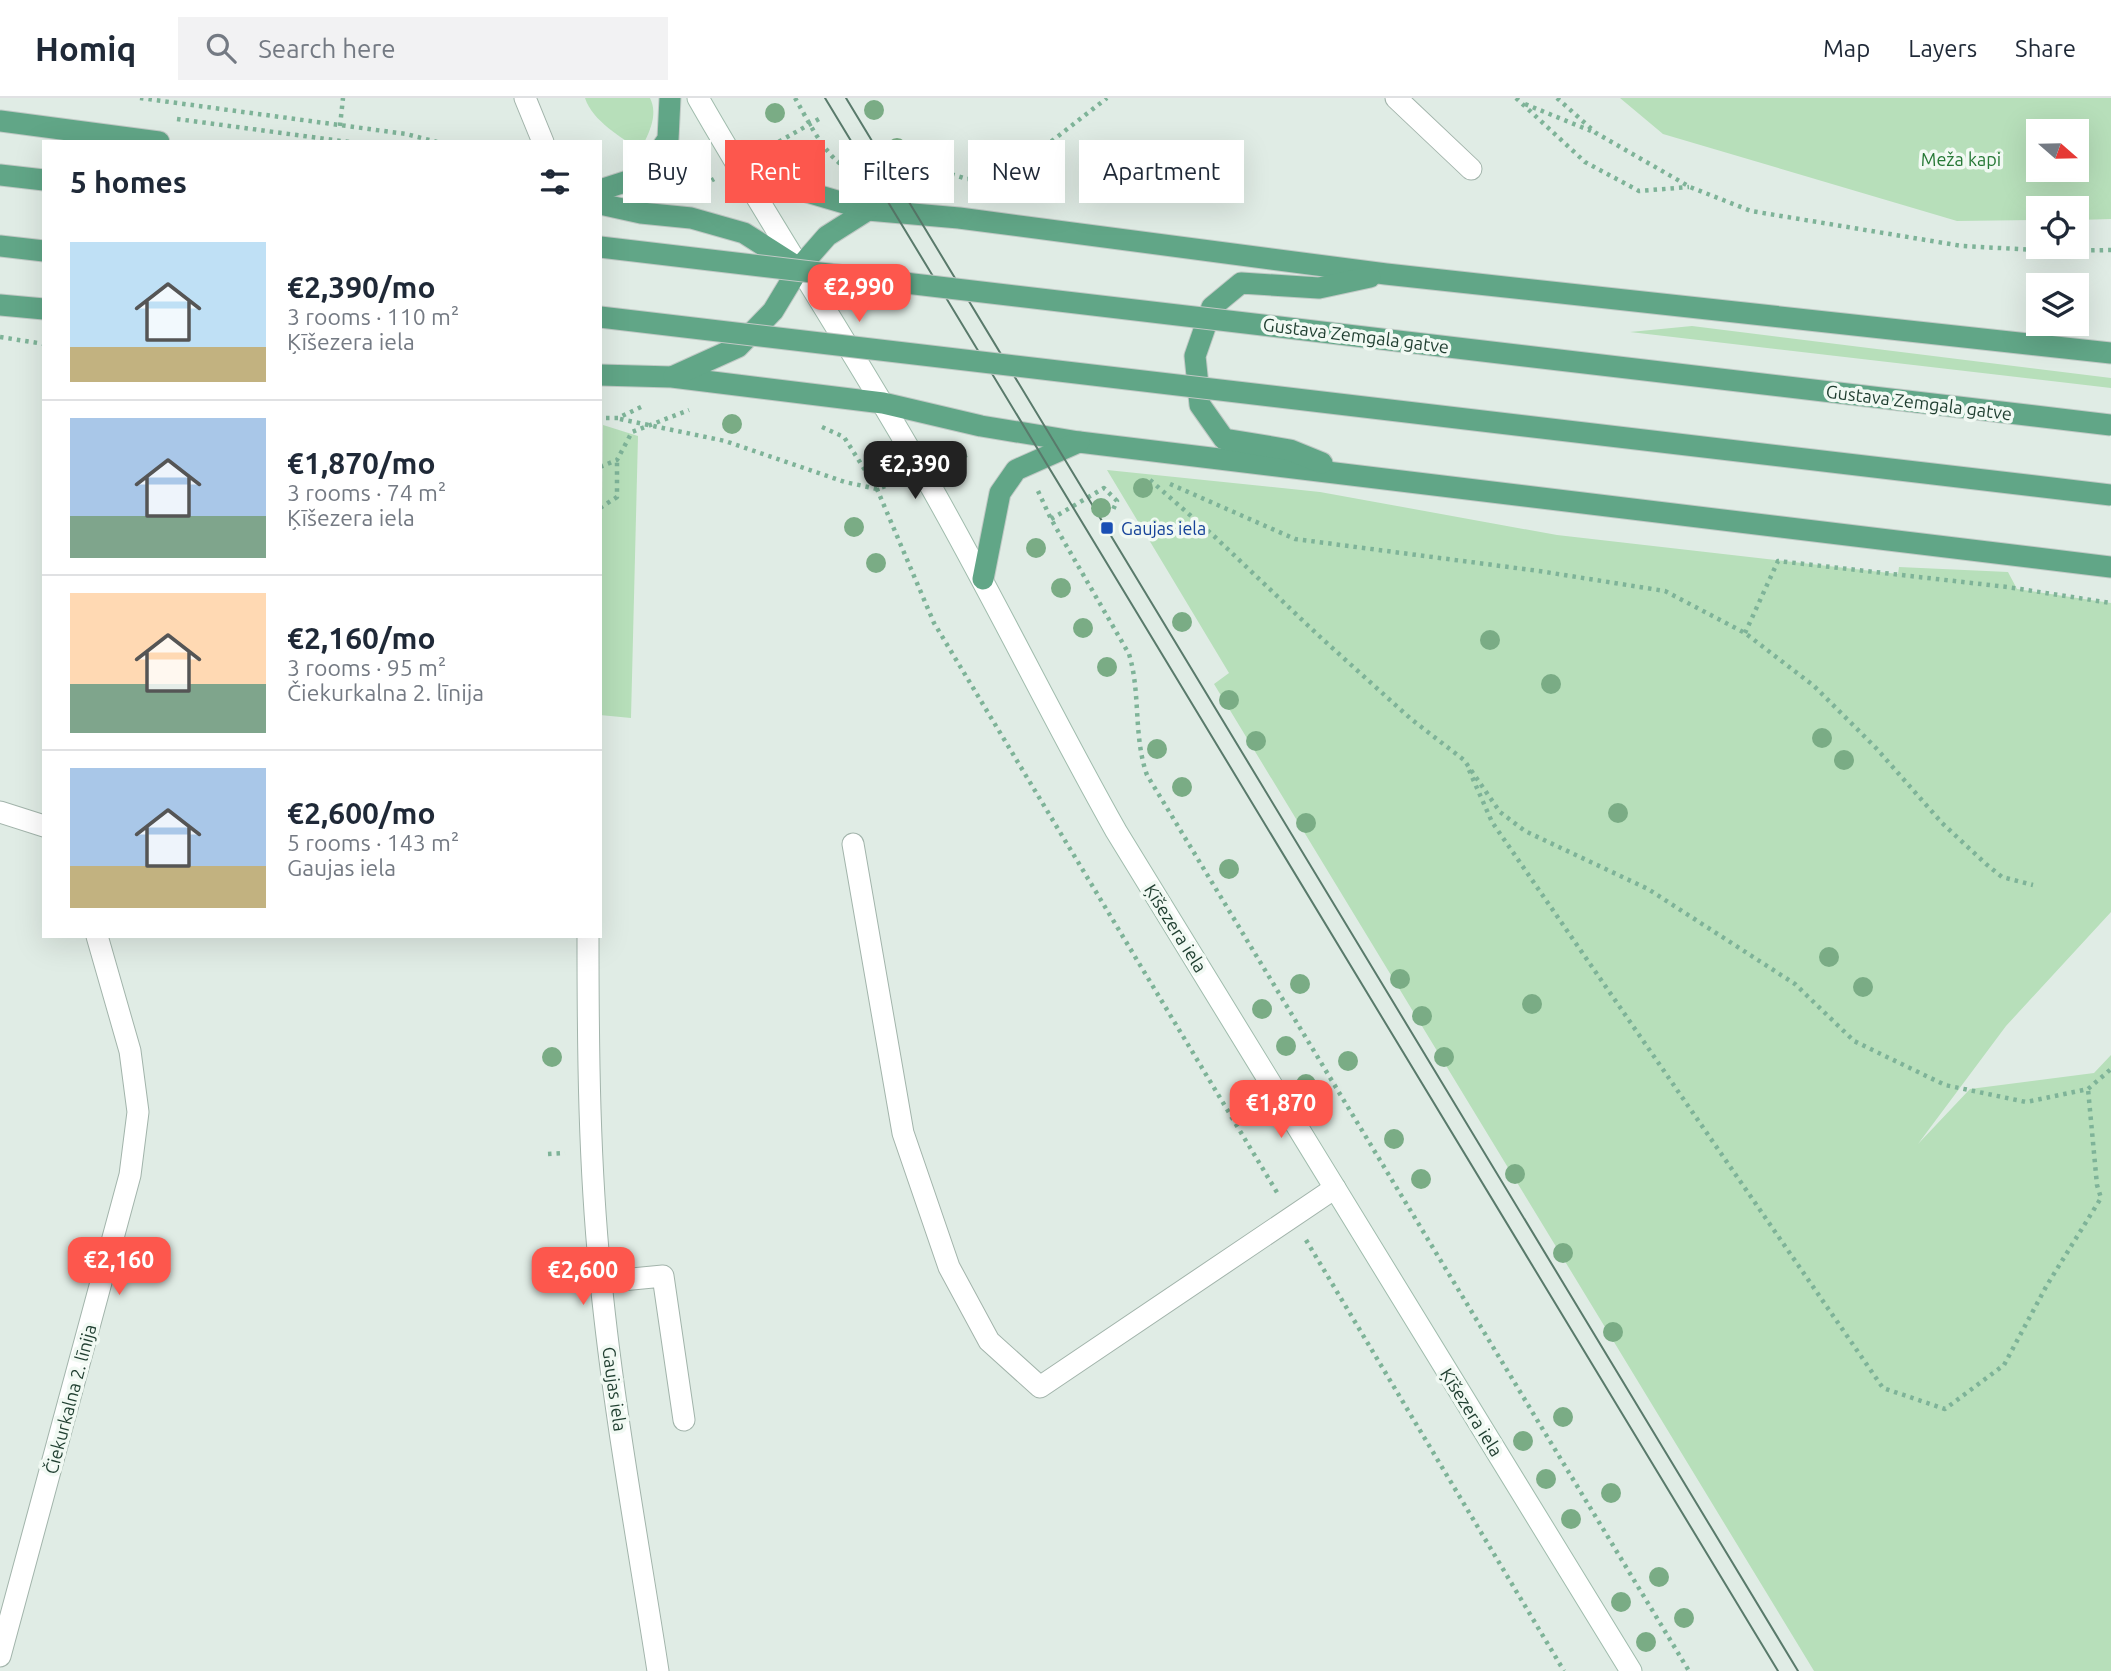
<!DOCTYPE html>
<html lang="en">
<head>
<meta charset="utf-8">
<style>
	body { margin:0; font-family:Ubuntu,sans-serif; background:#f2f2f3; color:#1f2937; height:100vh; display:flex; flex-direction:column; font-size:26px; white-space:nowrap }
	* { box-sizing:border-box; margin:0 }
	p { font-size:23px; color:#747a83 }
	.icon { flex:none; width:38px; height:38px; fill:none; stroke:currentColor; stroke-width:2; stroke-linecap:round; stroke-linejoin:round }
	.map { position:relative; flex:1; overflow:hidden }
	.sheet { position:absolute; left:42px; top:42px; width:560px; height:798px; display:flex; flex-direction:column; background:#fff; border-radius:0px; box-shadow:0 7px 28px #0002 }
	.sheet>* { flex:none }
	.hud { position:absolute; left:623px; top:42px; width:665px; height:63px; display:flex; gap:14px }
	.needle { width:46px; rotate:110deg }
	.fabs { position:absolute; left:2026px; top:21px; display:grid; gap:14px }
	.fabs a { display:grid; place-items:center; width:63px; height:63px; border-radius:0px; background:#fff; box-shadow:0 7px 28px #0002; font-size:35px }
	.price { position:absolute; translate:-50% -60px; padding:0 16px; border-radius:14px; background:#fd574d; color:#fff; font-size:23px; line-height:46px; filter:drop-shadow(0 2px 4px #0008) }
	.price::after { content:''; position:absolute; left:50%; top:42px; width:21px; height:16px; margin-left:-10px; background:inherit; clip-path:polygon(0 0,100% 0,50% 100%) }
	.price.on { background:#222; color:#fff }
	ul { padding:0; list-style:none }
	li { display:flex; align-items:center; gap:21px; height:175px; padding:0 28px }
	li+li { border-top:2px solid #e0e1e3 }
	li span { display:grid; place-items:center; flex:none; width:196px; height:140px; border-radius:0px; color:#555 }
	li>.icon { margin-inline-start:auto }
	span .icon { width:84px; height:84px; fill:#fffc; stroke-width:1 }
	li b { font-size:30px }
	h2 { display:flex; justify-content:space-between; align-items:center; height:84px; padding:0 28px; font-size:30px }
	.pill { padding:0 24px; border-radius:0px; background:#fff; box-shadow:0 7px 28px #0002; font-size:24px; line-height:63px }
	.pill.on { background:#fd574d; color:#fff }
	header { display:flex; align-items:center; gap:42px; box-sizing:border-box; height:98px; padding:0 35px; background:#fff; border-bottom:2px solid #e0e1e3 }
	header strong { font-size:33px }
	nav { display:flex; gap:38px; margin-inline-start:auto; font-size:24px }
	.search { width:490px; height:63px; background:#f2f2f3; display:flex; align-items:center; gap:18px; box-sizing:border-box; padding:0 24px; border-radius:0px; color:#747a83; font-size:26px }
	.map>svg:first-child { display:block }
	.green { fill:#b7dfba; fill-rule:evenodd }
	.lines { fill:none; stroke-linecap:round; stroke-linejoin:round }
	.lane-casing { stroke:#a2b4ab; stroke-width:23 }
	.street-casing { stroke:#a2b4ab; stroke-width:23 }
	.secondary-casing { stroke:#a0bcad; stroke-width:23 }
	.primary-casing { stroke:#c0c9c5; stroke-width:23 }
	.path { stroke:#7eb398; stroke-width:4.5; stroke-dasharray:3.5 5; stroke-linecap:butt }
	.lane { stroke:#fff; stroke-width:21 }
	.street { stroke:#fff; stroke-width:21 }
	.secondary { stroke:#fff; stroke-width:21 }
	.primary { stroke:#61a687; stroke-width:21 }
	.tram { stroke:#597a6b; stroke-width:2 }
	.primary-bridge-casing { stroke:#c0c9c5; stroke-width:23; stroke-linecap:butt }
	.primary-bridge { stroke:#61a687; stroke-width:21 }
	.tree { fill:#7aac85 }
	.transit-dot { fill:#1a4fb4; stroke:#f1f9f3; stroke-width:2.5 }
	.labels { text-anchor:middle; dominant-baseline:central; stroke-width:7; stroke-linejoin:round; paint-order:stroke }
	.park-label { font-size:18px; fill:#267836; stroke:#f1f9f3 }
	.street-label { font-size:18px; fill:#1f3e30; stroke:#f1f9f3 }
	.transit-label { font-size:18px; fill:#164399; stroke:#f1f9f3; text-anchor:start }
</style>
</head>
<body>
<header>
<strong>Homiq</strong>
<div class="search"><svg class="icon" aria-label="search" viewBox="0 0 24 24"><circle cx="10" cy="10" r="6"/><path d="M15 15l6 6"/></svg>Search here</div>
<nav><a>Map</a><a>Layers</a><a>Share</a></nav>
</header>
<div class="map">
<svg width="2111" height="1573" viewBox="0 0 2111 1573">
	<rect width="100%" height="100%" fill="#e0ece5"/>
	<g class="green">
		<path d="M585 0H650C659 18 648 37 640 53 621 38 593 24 585 0Z"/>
		<path d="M1620 0H2111V121L2077 122V110H2039V122L1957 123 1663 36ZM2039 33H2077V72H2039Z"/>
		<polygon points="1692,228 2111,280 2111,290 1630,234"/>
		<polygon points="603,327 638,338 631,620 600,617"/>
		<polygon points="1107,372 1320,394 1557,437 1898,476 1899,469 2008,474 2017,491 2111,505 2111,814 2006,928 1918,1046 1970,991 2094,975 2111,957 2111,1573 1814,1573 1214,586 1229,575"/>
	</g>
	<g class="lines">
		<g class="lane-casing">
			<g id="lane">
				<polyline points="525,0 543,44"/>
				<polyline points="1396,0 1471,71"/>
				<polyline points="853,746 903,1035 949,1169 989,1243 1040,1289 1335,1090"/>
				<polyline points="601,1184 663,1178 684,1322"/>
			</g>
		</g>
		<g class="street-casing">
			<g id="street">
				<polyline points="0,714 44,728"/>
				<path d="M588 838C588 953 589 1069 601 1184 614 1314 638 1444 658 1573"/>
				<polyline points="0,1558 130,1077 138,1014 130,953 97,838"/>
			</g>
		</g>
		<g class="secondary-casing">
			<path id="secondary" d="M698 0C770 126 850 247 922 373 990 491 1049 614 1116 733L1631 1573"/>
		</g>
		<g class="primary-casing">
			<g id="primary">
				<polyline points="0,23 159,44"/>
				<polyline points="742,75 868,112 959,120 1386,176 2111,255"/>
				<polyline points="0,77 44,82"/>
				<polyline points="600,92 631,82 649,69 668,41 670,0"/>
				<polyline points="600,106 641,115 691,120 744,135 799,170"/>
				<polyline points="0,148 44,153"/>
				<polyline points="0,207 44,211"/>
				<polyline points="600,277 672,279 883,305 981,328 1079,344 2111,469"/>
				<polyline points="674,278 738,249 773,213 799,170 827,138 868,112"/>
				<polyline points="1322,365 1290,352 1224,341 1200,307 1195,258 1212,209 1241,185 1319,190 1370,179"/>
				<polyline points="983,481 1000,395 1016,372 1079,344"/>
			</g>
		</g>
		<g class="path">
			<polyline points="140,0 406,36 437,44"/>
			<path d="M795 0C806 19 816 40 831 57 838 65 844 67 849 77"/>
			<polyline points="1516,0 1585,64 1639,93 1689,89"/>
			<polyline points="1557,0 1596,35 1690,89 1751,113 1962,148 2055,153 2111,152"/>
			<polyline points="1525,6 1591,33"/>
			<polyline points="177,21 349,44"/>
			<polyline points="340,28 343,0"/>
			<polyline points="764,52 819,21"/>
			<polyline points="844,67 911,78 932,70 967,81 984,80 1039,53 1107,0"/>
			<polyline points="697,91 714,81"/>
			<polyline points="0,239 44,246"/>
			<polyline points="606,320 618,320 641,309"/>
			<polyline points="620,321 725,343 845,384 877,391 897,384"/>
			<polyline points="822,329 844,339 877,391 934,525 1278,1096"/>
			<polyline points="948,365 969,356"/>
			<polyline points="600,369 617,362 632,334 689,312"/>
			<polyline points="1150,382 1215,439 1318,537 1411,621 1464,662 1500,714 1525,733 1648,791 1795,886 1854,943 1945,987 2026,1004 2088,991 2111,971"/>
			<polyline points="1170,386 1295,441 1539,473 1665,493 1745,535 1814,588 1876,650 1942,725 1986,766 2002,779 2033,787"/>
			<path d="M1038 393 1051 421 1129 556C1141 595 1133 638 1147 677L1689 1573"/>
			<polyline points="600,410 617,399 617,362"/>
			<polyline points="1051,421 1104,390 1117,403 1112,414"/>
			<polyline points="1745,535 1778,463 2007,489 2111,505"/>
			<polyline points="1469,672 1492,724 1883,1290 1945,1311 2004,1267 2047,1187 2101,1100 2097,1087 2088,991"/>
			<polyline points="548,1056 565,1055"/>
			<polyline points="1306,1142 1564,1573"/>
		</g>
		<use href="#lane" class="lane"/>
		<use href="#street" class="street"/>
		<use href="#secondary" class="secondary"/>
		<use href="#primary" class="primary"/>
		<g class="tram">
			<polyline points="825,0 1778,1573"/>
			<polyline points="846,0 1798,1573"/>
		</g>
		<g class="primary-bridge-casing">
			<g id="primary-bridge">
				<polyline points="600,149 2111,327"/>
				<polyline points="600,219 2111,397"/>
			</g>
		</g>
		<use href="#primary-bridge" class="primary-bridge"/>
	</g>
	<g class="tree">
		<circle cx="874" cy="12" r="10"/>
		<circle cx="775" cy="15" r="10"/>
		<circle cx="897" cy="50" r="10"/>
		<circle cx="732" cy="326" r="10"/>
		<circle cx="1143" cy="390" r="10"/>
		<circle cx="1101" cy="410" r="10"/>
		<circle cx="854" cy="429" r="10"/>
		<circle cx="1036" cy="450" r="10"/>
		<circle cx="876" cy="465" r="10"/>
		<circle cx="1061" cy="490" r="10"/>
		<circle cx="1182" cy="524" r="10"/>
		<circle cx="1083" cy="530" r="10"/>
		<circle cx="1490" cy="542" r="10"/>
		<circle cx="1107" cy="569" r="10"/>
		<circle cx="1551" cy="586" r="10"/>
		<circle cx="1229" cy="602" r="10"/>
		<circle cx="1822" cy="640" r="10"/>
		<circle cx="1256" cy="643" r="10"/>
		<circle cx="1157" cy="651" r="10"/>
		<circle cx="1844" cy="662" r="10"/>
		<circle cx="1182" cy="689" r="10"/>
		<circle cx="1618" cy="715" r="10"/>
		<circle cx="1306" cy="725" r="10"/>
		<circle cx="1229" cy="771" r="10"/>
		<circle cx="1829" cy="859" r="10"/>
		<circle cx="1400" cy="881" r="10"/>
		<circle cx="1300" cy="886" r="10"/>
		<circle cx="1863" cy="889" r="10"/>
		<circle cx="1532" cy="906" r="10"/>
		<circle cx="1262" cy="911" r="10"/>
		<circle cx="1422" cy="918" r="10"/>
		<circle cx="1286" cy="948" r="10"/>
		<circle cx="552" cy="959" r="10"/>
		<circle cx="1444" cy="959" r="10"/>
		<circle cx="1348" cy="963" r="10"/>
		<circle cx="1306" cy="986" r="10"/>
		<circle cx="1394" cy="1041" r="10"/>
		<circle cx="1515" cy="1076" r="10"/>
		<circle cx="1421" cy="1081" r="10"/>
		<circle cx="1563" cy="1155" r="10"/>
		<circle cx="1613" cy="1234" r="10"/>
		<circle cx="1563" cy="1319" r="10"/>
		<circle cx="1523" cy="1343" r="10"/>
		<circle cx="1546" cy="1381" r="10"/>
		<circle cx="1611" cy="1395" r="10"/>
		<circle cx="1571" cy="1421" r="10"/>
		<circle cx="1659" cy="1479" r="10"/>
		<circle cx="1621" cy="1504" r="10"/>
		<circle cx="1684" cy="1520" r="10"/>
		<circle cx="1646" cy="1544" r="10"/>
	</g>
	<rect class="transit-dot" x="1100" y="423" width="14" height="14" rx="3.5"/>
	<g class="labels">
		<g class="park-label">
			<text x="1961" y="61">Meža kapi</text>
		</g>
		<g class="street-label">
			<text transform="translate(1356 237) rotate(7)">Gustava Zemgala gatve</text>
			<text transform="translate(1919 304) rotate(7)">Gustava Zemgala gatve</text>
			<text transform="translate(1176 830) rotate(58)">Ķīšezera iela</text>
			<text transform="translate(615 1291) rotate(82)">Gaujas iela</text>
			<text transform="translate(70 1301) rotate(-75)">Čiekurkalna 2. līnija</text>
			<text transform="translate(1472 1314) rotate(58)">Ķīšezera iela</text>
		</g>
		<g class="transit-label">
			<text x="1121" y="430">Gaujas iela</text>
		</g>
	</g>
</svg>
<div class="fabs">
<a><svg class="needle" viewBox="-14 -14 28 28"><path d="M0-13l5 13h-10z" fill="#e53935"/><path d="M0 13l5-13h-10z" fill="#747a83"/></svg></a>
<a><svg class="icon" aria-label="locate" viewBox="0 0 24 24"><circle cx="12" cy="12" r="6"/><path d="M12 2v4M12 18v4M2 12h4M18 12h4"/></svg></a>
<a><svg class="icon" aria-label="layers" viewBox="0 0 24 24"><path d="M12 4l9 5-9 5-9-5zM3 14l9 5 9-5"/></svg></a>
</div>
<b class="price" style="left:859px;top:226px">€2,990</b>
<b class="price on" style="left:915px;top:403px">€2,390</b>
<b class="price" style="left:1281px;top:1042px">€1,870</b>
<b class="price" style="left:119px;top:1199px">€2,160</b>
<b class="price" style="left:583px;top:1209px">€2,600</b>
<div class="hud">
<a class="pill">Buy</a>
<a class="pill on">Rent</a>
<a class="pill">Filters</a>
<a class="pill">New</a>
<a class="pill">Apartment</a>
</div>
<section class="sheet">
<h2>5 homes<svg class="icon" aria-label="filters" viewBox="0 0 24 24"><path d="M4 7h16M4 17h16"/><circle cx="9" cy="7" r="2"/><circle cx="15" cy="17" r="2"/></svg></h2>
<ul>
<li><span style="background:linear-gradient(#bfe0f5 75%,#c2b280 0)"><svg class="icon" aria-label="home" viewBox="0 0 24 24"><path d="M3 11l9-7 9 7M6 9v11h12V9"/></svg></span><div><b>€2,390/mo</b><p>3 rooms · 110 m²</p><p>Ķīšezera iela</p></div></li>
<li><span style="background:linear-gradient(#a9c7e8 70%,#7fa58c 0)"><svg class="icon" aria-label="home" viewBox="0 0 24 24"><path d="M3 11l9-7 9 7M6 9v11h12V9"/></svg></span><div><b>€1,870/mo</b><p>3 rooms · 74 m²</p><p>Ķīšezera iela</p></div></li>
<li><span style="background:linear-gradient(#ffd9b3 65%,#7fa58c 0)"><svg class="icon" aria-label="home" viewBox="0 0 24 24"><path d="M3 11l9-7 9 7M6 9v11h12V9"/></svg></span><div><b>€2,160/mo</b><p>3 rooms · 95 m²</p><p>Čiekurkalna 2. līnija</p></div></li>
<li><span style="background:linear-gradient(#a9c7e8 70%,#c2b280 0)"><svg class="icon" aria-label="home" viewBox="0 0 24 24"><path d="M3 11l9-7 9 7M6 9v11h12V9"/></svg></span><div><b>€2,600/mo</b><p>5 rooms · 143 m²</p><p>Gaujas iela</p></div></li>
</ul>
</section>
</div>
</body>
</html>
